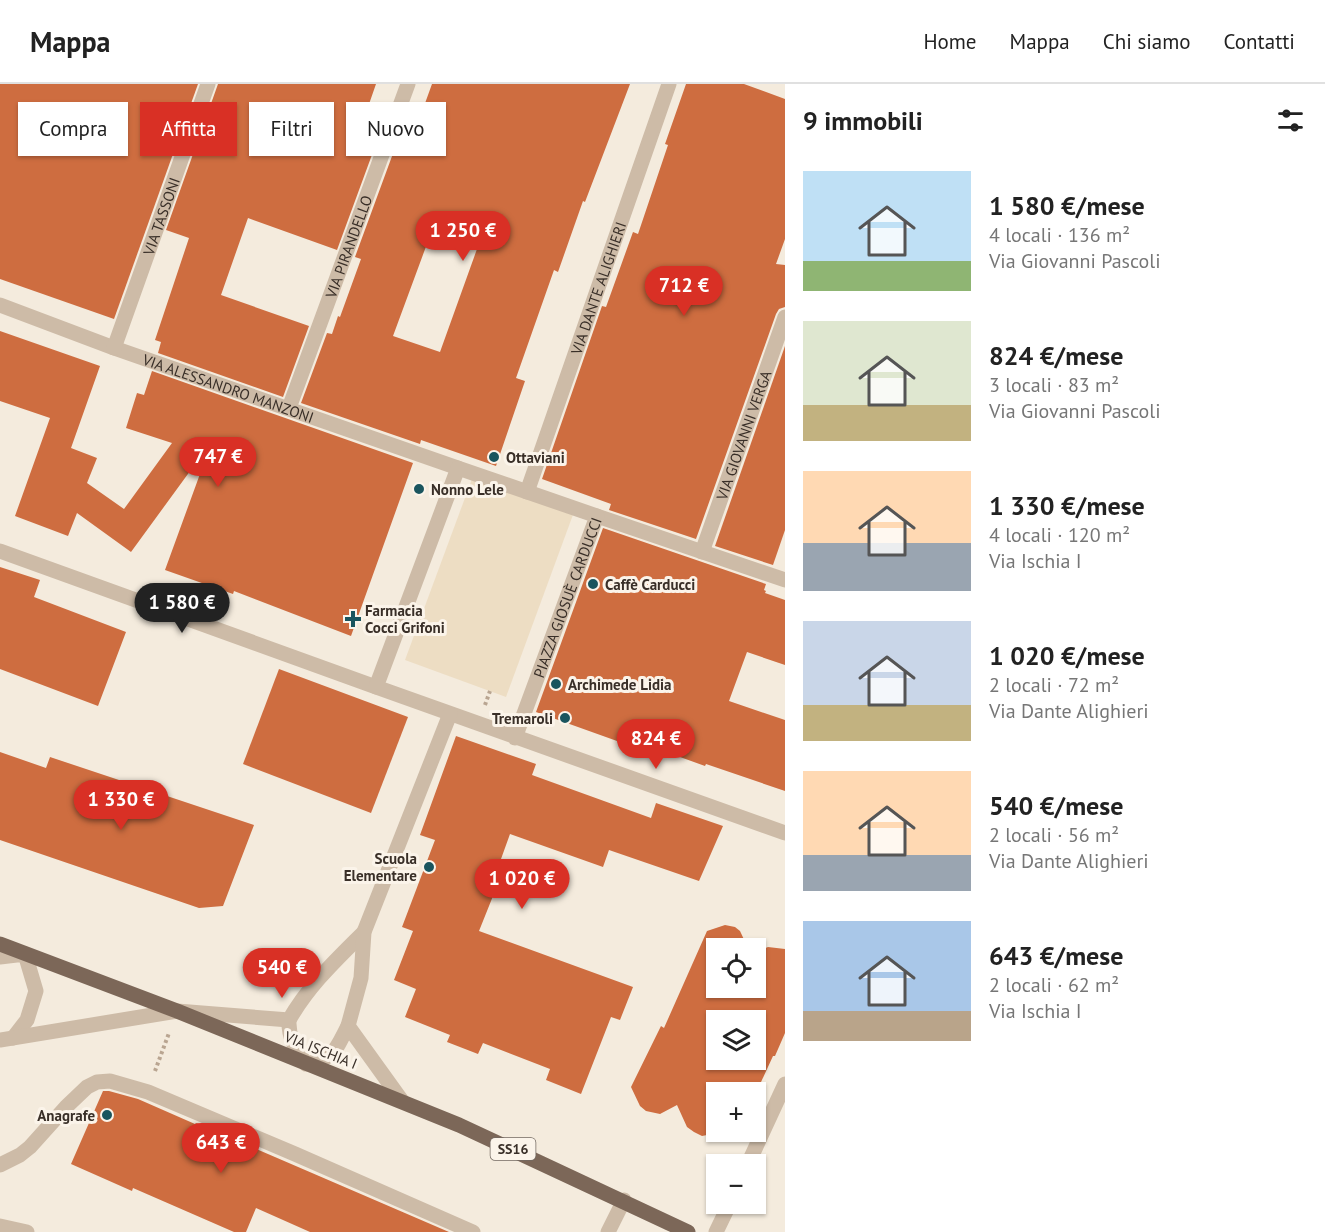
<!DOCTYPE html>
<html lang="it">
<head>
<meta charset="utf-8">
<style>
	body { margin:0; font-family:"PT Sans",sans-serif; background:#f2f2f2; color:#222; height:100vh; display:flex; flex-direction:column; font-size:22px; white-space:nowrap }
	* { box-sizing:border-box; margin:0 }
	p { font-size:20px; color:#767676 }
	.icon { flex:none; width:33px; height:33px; fill:none; stroke:currentColor; stroke-width:2; stroke-linecap:round; stroke-linejoin:round }
	.map { position:relative; flex:1; overflow:hidden }
	.side { display:flex; flex-direction:column; background:#fff; width:540px }
	.side>* { flex:none }
	.hud { position:absolute; left:18px; top:18px; width:570px; height:54px; display:flex; gap:12px }
	.tools { position:absolute; left:706px; top:854px; display:grid; gap:12px }
	.tools a { display:grid; place-items:center; width:60px; height:60px; border-radius:0px; background:#fff; box-shadow:0 2px 4px #0004; font-size:30px }
	.price { position:absolute; translate:-50% -51px; padding:0 14px; border-radius:21px; background:#d93025; color:#fff; font-size:20px; line-height:39px; filter:drop-shadow(0 2px 3px #0008) }
	.price::after { content:''; position:absolute; left:50%; top:36px; width:18px; height:14px; margin-left:-9px; background:inherit; clip-path:polygon(0 0,100% 0,50% 100%) }
	.price.selected { background:#222; color:#fff }
	ul { padding:0; list-style:none }
	li { display:flex; align-items:center; gap:18px; height:150px; padding:0 18px }
	li span { display:grid; place-items:center; flex:none; width:168px; height:120px; border-radius:0px; color:#555 }
	li>.icon { margin-inline-start:auto }
	span .icon { width:72px; height:72px; fill:#fffc; stroke-width:1 }
	li b { font-size:26px }
	h2 { display:flex; justify-content:space-between; align-items:center; height:72px; padding:0 18px; font-size:26px }
	.tag { padding:0 21px; border-radius:0px; background:#fff; box-shadow:0 2px 4px #0004; font-size:21px; line-height:54px }
	.tag.selected { background:#d93025; color:#fff }
	header { display:flex; align-items:center; gap:36px; box-sizing:border-box; height:84px; padding:0 30px; background:#fff; border-bottom:2px solid #e0e0e0 }
	header strong { font-size:28px }
	nav { display:flex; gap:33px; margin-inline-start:auto; font-size:21px }
	main { display:flex; flex:1; min-height:0 }
	.map>svg:first-child { display:block }
	.plaza { fill:#edddc3 }
	.building { fill:#ce6d40; fill-rule:evenodd }
	.lines { fill:none; stroke-linecap:round; stroke-linejoin:round }
	.path { stroke:#b9a591; stroke-width:4; stroke-dasharray:3 3; stroke-linecap:butt }
	.lane { stroke:#cdbba7; stroke-width:15 }
	.street { stroke:#cdbba7; stroke-width:15 }
	.primary { stroke:#7c6758; stroke-width:15 }
	.poi-dot { fill:#1a555e; stroke:#fbf4ea; stroke-width:2 }
	.labels { text-anchor:middle; dominant-baseline:central; stroke-width:6; stroke-linejoin:round; paint-order:stroke }
	.shield { fill:#fbf4ea; stroke:#736a62; stroke-width:1.5 }
	.shield-label { font-size:14px; font-weight:bold; fill:#392f28 }
	.street-label { font-size:15px; fill:#392f28; stroke:#fbf4ea }
	.poi-label { font-size:15px; font-weight:bold; fill:#392f28; stroke:#fbf4ea; text-anchor:start }
</style>
</head>
<body>
<header>
<strong>Mappa</strong>
<nav><a>Home</a><a>Mappa</a><a>Chi siamo</a><a>Contatti</a></nav>
</header>
<main>
<div class="map">
<svg width="785" height="1148" viewBox="0 0 785 1148">
	<rect width="100%" height="100%" fill="#f4ebdd"/>
	<polygon class="plaza" points="472,395 574,428 506,613 405,576"/>
	<g class="building">
		<polygon points="0,0 198,0 114,235 0,195"/>
		<polygon points="218,0 376,0 360,46 366,48 364,53 377,57 337,166 248,134 221,211 309,242 283,313 158,269 161,258 155,256 189,154 166,146"/>
		<path d="M432 0H630L585 118 583 117 558 188 554 186 516 294 525 297 496 382 421 356 420 360 301 319 327 249 332 250 338 232 340 233 361 175 355 173 395 64 407 69ZM431 149 477 165 440 268 393 252Z"/>
		<polygon points="686,0 744,0 785,15 785,155 776,180 785,181 785,223 779,225 776,230 696,455 609,426 611,420 542,395 602,222 606,223 633,148 638,150 668,61 665,60"/>
		<polygon points="0,247 100,282 71,364 97,374 87,399 124,425 172,359 126,344 137,309 144,311 152,287 413,379 351,552 234,507 233,510 165,486 212,357 131,468 77,429 68,452 15,432 50,334 0,317"/>
		<polygon points="785,262 785,446 773,481 715,462"/>
		<polygon points="603,444 766,500 764,506 766,507 765,509 785,516 785,581 747,568 729,617 785,636 785,707 706,680 705,682 619,651 617,657 536,628"/>
		<polygon points="0,483 40,496 34,513 126,548 98,622 0,585"/>
		<polygon points="279,585 408,633 371,729 243,680"/>
		<polygon points="456,652 536,680 532,691 651,734 656,719 723,742 699,797 609,766 603,783 510,750 492,800 497,802 479,847 633,903 620,936 611,933 581,1010 546,996 550,985 483,959 478,970 447,958 450,951 405,933 416,905 394,896 413,847 402,843 435,756 420,751"/>
		<polygon points="0,668 46,684 50,673 254,741 223,822 199,824 0,756"/>
		<path d="M725 841 735 843 740 847 748 864H717V903H756V868L768 863 785 865V949L775 972H773L756 1009 717 1008V1047H738L734 1056 717 1049 702 1052 694 1048 687 1043 677 1021 660 1030 646 1027 640 1022 631 1003 661 942 664 944 707 847ZM717 936H756V975H717Z"/>
		<polygon points="103,1007 109,1007 138,1015 195,1040 196,1039 449,1148 310,1148 256,1124 246,1148 234,1148 133,1104 132,1107 71,1080"/>
	</g>
	<g class="lines">
		<g class="path">
			<polyline points="485,621 490,607"/>
			<polyline points="155,987 169,949"/>
		</g>
		<g class="lane">
			<polyline points="0,1081 20,1071 30,1063 66,1023 87,1003 97,998 110,997 148,1008 295,1070 473,1148"/>
			<polyline points="608,1148 624,1116"/>
		</g>
		<g class="street">
			<path id="s1" d="M0 221 114 264 458 384"/>
			<path id="s2" d="M114 264 208 0"/>
			<path id="s3" d="M289 324 408 0"/>
			<path id="s4" d="M527 408 669 0"/>
			<polyline points="597,432 785,496"/>
			<polyline points="0,467 376,603"/>
			<path id="s5" d="M702 468 785 233"/>
			<path id="s6" d="M515 654 597 432 458 384 376 603C512 652 648 701 785 749"/>
			<polyline points="0,873 25,870 36,907 27,936 13,954"/>
			<path d="M289 936C288 954 296 965 306 980 335 974 335 967 348 942"/>
			<path d="M0 956 177 927 289 936C309 901 336 876 364 848"/>
			<polyline points="402,1017 348,942 361,894 364,848 450,630"/>
			<polyline points="748,1080 785,1000"/>
			<polyline points="0,1142 27,1148"/>
			<polyline points="716,1148 730,1119"/>
		</g>
		<polyline class="primary" points="0,860 177,927 459,1041 688,1148"/>
	</g>
	<g class="poi-dot">
		<circle cx="494" cy="373" r="6"/>
		<circle cx="419" cy="405" r="6"/>
		<circle cx="593" cy="500" r="6"/>
		<path d="M350 526h6v6h6v6h-6v6h-6v-6h-6v-6h6z"/>
		<circle cx="556" cy="600" r="6"/>
		<circle cx="565" cy="634" r="6"/>
		<circle cx="429" cy="783" r="6"/>
		<circle cx="107" cy="1031" r="6"/>
	</g>
	<g class="labels">
		<rect class="shield" x="490.5" y="1054" width="45" height="22" rx="4.5"/>
		<g class="shield-label">
			<text x="513" y="1065">SS16</text>
		</g>
		<g class="street-label">
			<text stroke="none"><textPath href="#s2" startOffset="140">VIA TASSONI</textPath></text>
			<text stroke="none"><textPath href="#s3" startOffset="172">VIA PIRANDELLO</textPath></text>
			<text stroke="none"><textPath href="#s4" startOffset="216">VIA DANTE ALIGHIERI</textPath></text>
			<text stroke="none"><textPath href="#s1" startOffset="243">VIA ALESSANDRO MANZONI</textPath></text>
			<text stroke="none"><textPath href="#s5" startOffset="124">VIA GIOVANNI VERGA</textPath></text>
			<text stroke="none"><textPath href="#s6" startOffset="150">PIAZZA GIOSUÈ CARDUCCI</textPath></text>
			<text transform="translate(321 966) rotate(22)">VIA ISCHIA I</text>
		</g>
		<g class="poi-label">
			<text x="506" y="373">Ottaviani</text>
			<text x="431" y="405">Nonno Lele</text>
			<text x="605" y="500">Caffè Carducci</text>
			<text x="365" y="526">Farmacia<tspan x="365" dy="17">Cocci Grifoni</tspan></text>
			<text x="568" y="600">Archimede Lidia</text>
			<text x="553" y="634" text-anchor="end">Tremaroli</text>
			<text x="417" y="774" text-anchor="end">Scuola<tspan x="417" dy="17">Elementare</tspan></text>
			<text x="95" y="1031" text-anchor="end">Anagrafe</text>
		</g>
	</g>
</svg>
<div class="tools">
<a><svg class="icon" aria-label="locate" viewBox="0 0 24 24"><circle cx="12" cy="12" r="6"/><path d="M12 2v4M12 18v4M2 12h4M18 12h4"/></svg></a>
<a><svg class="icon" aria-label="layers" viewBox="0 0 24 24"><path d="M12 4l9 5-9 5-9-5zM3 14l9 5 9-5"/></svg></a>
<a>+</a>
<a>−</a>
</div>
<b class="price" style="left:463px;top:178px">1 250 €</b>
<b class="price" style="left:684px;top:233px">712 €</b>
<b class="price" style="left:218px;top:404px">747 €</b>
<b class="price selected" style="left:182px;top:550px">1 580 €</b>
<b class="price" style="left:656px;top:686px">824 €</b>
<b class="price" style="left:121px;top:747px">1 330 €</b>
<b class="price" style="left:522px;top:826px">1 020 €</b>
<b class="price" style="left:282px;top:915px">540 €</b>
<b class="price" style="left:221px;top:1090px">643 €</b>
<div class="hud">
<a class="tag">Compra</a>
<a class="tag selected">Affitta</a>
<a class="tag">Filtri</a>
<a class="tag">Nuovo</a>
</div>
</div>
<section class="side">
<h2>9 immobili<svg class="icon" aria-label="filters" viewBox="0 0 24 24"><path d="M4 7h16M4 17h16"/><circle cx="9" cy="7" r="2"/><circle cx="15" cy="17" r="2"/></svg></h2>
<ul>
<li><span style="background:linear-gradient(#bfe0f5 75%,#8fb573 0)"><svg class="icon" aria-label="home" viewBox="0 0 24 24"><path d="M3 11l9-7 9 7M6 9v11h12V9"/></svg></span><div><b>1 580 €/mese</b><p>4 locali · 136 m²</p><p>Via Giovanni Pascoli</p></div></li>
<li><span style="background:linear-gradient(#dfe7d0 70%,#c2b280 0)"><svg class="icon" aria-label="home" viewBox="0 0 24 24"><path d="M3 11l9-7 9 7M6 9v11h12V9"/></svg></span><div><b>824 €/mese</b><p>3 locali · 83 m²</p><p>Via Giovanni Pascoli</p></div></li>
<li><span style="background:linear-gradient(#ffd9b3 60%,#9aa5b1 0)"><svg class="icon" aria-label="home" viewBox="0 0 24 24"><path d="M3 11l9-7 9 7M6 9v11h12V9"/></svg></span><div><b>1 330 €/mese</b><p>4 locali · 120 m²</p><p>Via Ischia I</p></div></li>
<li><span style="background:linear-gradient(#c9d6e8 70%,#c2b280 0)"><svg class="icon" aria-label="home" viewBox="0 0 24 24"><path d="M3 11l9-7 9 7M6 9v11h12V9"/></svg></span><div><b>1 020 €/mese</b><p>2 locali · 72 m²</p><p>Via Dante Alighieri</p></div></li>
<li><span style="background:linear-gradient(#ffd9b3 70%,#9aa5b1 0)"><svg class="icon" aria-label="home" viewBox="0 0 24 24"><path d="M3 11l9-7 9 7M6 9v11h12V9"/></svg></span><div><b>540 €/mese</b><p>2 locali · 56 m²</p><p>Via Dante Alighieri</p></div></li>
<li><span style="background:linear-gradient(#a9c7e8 75%,#b9a48a 0)"><svg class="icon" aria-label="home" viewBox="0 0 24 24"><path d="M3 11l9-7 9 7M6 9v11h12V9"/></svg></span><div><b>643 €/mese</b><p>2 locali · 62 m²</p><p>Via Ischia I</p></div></li>
</ul>
</section>
</main>
</body>
</html>
